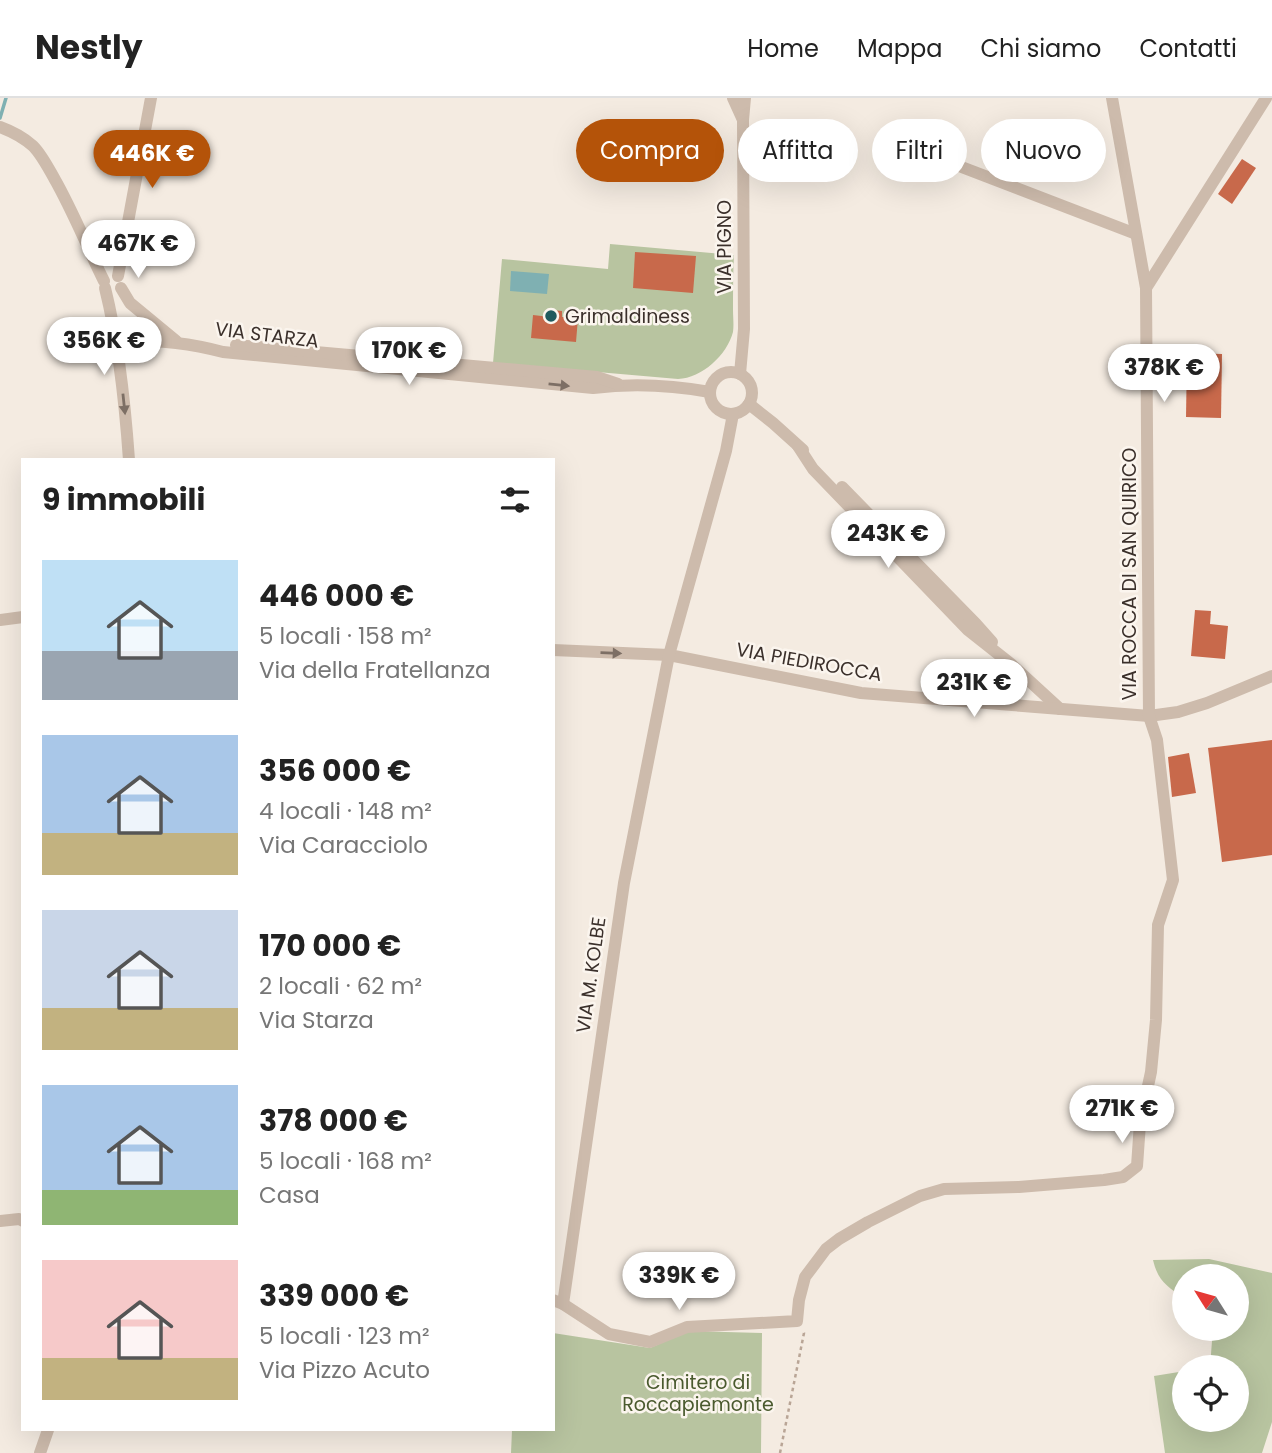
<!DOCTYPE html>
<html lang="it">
<head>
<meta charset="utf-8">
<style>
	body { margin:0; font-family:Poppins,sans-serif; background:#f6f6f6; color:#222; height:100vh; display:flex; flex-direction:column; font-size:26px; white-space:nowrap }
	* { box-sizing:border-box; margin:0 }
	p { font-size:23px; color:#767676 }
	.icon { flex:none; width:38px; height:38px; fill:none; stroke:currentColor; stroke-width:2; stroke-linecap:round; stroke-linejoin:round }
	.map { position:relative; flex:1; overflow:hidden }
	.sheet { position:absolute; left:21px; top:360px; width:534px; height:973px; display:flex; flex-direction:column; background:#fff; border-radius:0px; box-shadow:0 7px 28px #0002 }
	.sheet>* { flex:none }
	.top-card { position:absolute; left:576px; top:21px; width:590px; height:63px; display:flex; gap:14px }
	.needle { width:46px; rotate:307deg }
	.buttons { position:absolute; left:1172px; top:1166px; display:grid; gap:14px }
	.buttons a { display:grid; place-items:center; width:77px; height:77px; border-radius:50%; background:#fff; box-shadow:0 7px 28px #0002; font-size:35px }
	.price { position:absolute; translate:-50% -60px; padding:0 16px; border-radius:24px; background:#fff; color:#222; font-size:23px; line-height:46px; filter:drop-shadow(0 2px 4px #0008) }
	.price::after { content:''; position:absolute; left:50%; top:42px; width:21px; height:16px; margin-left:-10px; background:inherit; clip-path:polygon(0 0,100% 0,50% 100%) }
	.price.active { background:#b45309; color:#fff }
	ul { padding:0; list-style:none }
	li { display:flex; align-items:center; gap:21px; height:175px; padding:0 21px }
	li span { display:grid; place-items:center; flex:none; width:196px; height:140px; border-radius:0px; color:#555 }
	li>.icon { margin-inline-start:auto }
	span .icon { width:84px; height:84px; fill:#fffc; stroke-width:1 }
	li b { font-size:30px }
	h2 { display:flex; justify-content:space-between; align-items:center; height:84px; padding:0 21px; font-size:30px }
	.chip { padding:0 24px; border-radius:32px; background:#fff; box-shadow:0 7px 28px #0002; font-size:24px; line-height:63px }
	.chip.active { background:#b45309; color:#fff }
	header { display:flex; align-items:center; gap:42px; box-sizing:border-box; height:98px; padding:0 35px; background:#fff; border-bottom:2px solid #e0e0e0 }
	header strong { font-size:33px }
	nav { display:flex; gap:38px; margin-inline-start:auto; font-size:24px }
	.map>svg:first-child { display:block }
	.green { fill:#b8c4a0 }
	.water { fill:#7fb0b2 }
	.lines { fill:none; stroke-linecap:round; stroke-linejoin:round }
	.stream { stroke:#7fb0b2; stroke-width:3.5 }
	.building { fill:#c8694b }
	.path { stroke:#b9a596; stroke-width:2.5; stroke-dasharray:3.5 3.5; stroke-linecap:butt }
	.street { stroke:#cdbbac; stroke-width:12 }
	.oneway { fill:#7d6f65 }
	.poi-dot { fill:#1f5a5e; stroke:#fbf5ee; stroke-width:2.5 }
	.labels { text-anchor:middle; dominant-baseline:central; stroke-width:5; stroke-linejoin:round; paint-order:stroke }
	.street-label { font-size:19px; fill:#3b302b; stroke:#fbf5ee }
	.poi-label { font-size:19px; fill:#3b302b; stroke:#fbf5ee; text-anchor:start }
	.park-label { font-size:19px; fill:#4a5a2e; stroke:#fbf5ee }
</style>
</head>
<body>
<header>
<strong>Nestly</strong>
<nav><a>Home</a><a>Mappa</a><a>Chi siamo</a><a>Contatti</a></nav>
</header>
<div class="map">
<svg width="1272" height="1355" viewBox="0 0 1272 1355">
	<rect width="100%" height="100%" fill="#f4ebe1"/>
	<g class="green">
		<path d="M610 146 734 157C733 175 733 193 733 212 733 218 734 227 733 234 727 257 702 280 678 281L493 265 502 161 608 171Z"/>
		<path d="M1209 1161 1272 1175V1324L1262 1355H1165L1154 1278 1185 1273V1321H1237V1269H1210L1213 1230H1237V1178H1185V1200C1167 1189 1158 1183 1153 1162Z"/>
		<polygon points="689,1233 762,1235 761,1355 511,1355 512,1332 553,1332 553,1235 650,1250"/>
	</g>
	<polygon class="water" points="511,173 549,176 547,196 510,193"/>
	<g class="lines">
		<polyline class="stream" points="0,20 6,0"/>
	</g>
	<g class="building">
		<polygon points="1242,61 1256,70 1232,106 1218,96"/>
		<polygon points="635,154 696,158 693,195 633,190"/>
		<polygon points="551,212 562,213 562,219 578,220 576,244 531,240 533,217 550,219"/>
		<polygon points="1187,255 1222,256 1221,320 1186,319"/>
		<polygon points="1195,512 1211,513 1210,526 1228,528 1225,561 1191,558"/>
		<polygon points="1272,642 1272,757 1222,764 1208,650"/>
		<polygon points="1189,655 1196,695 1172,699 1168,659"/>
	</g>
	<g class="lines">
		<polyline class="path" points="780,1355 804,1235 802,1232"/>
		<g class="street">
			<polyline points="733,0 743,22"/>
			<path d="M0 29C11 33 24 40 33 48 41 56 48 69 54 80 73 113 87 149 104 183"/>
			<polyline points="912,50 1136,136"/>
			<polyline points="118,178 151,0"/>
			<path d="M105 190C119 246 125 305 129 362"/>
			<polyline points="121,190 130,205 176,243"/>
			<polyline points="1146,190 1266,0"/>
			<path d="M113 226 129 242C163 243 189 245 223 254L593 290C632 285 671 287 710 294"/>
			<polyline points="236,247 597,279 618,286"/>
			<circle cx="731" cy="295" r="21"/>
			<polyline points="740,276 744,231 743,22 745,0"/>
			<polyline points="749,306 773,325 803,352"/>
			<polyline points="798,348 813,371 968,532 1011,566 1060,611"/>
			<polyline points="842,389 976,526 992,544"/>
			<polyline points="0,522 23,519"/>
			<polyline points="553,552 669,557 861,595 1149,618 1178,614 1207,605 1272,578"/>
			<polyline points="0,1123 19,1121 23,1123"/>
			<polyline points="553,1202 563,1206 609,1236 650,1244 687,1229 797,1223 799,1202 805,1179 826,1151 839,1141 868,1124 920,1098 944,1091 1019,1089 1104,1082 1123,1079 1137,1068 1140,1025 1151,974 1156,922 1158,827 1173,782 1157,642 1149,618 1146,190 1112,0"/>
			<polyline points="563,1206 624,785 669,557 726,353 733,316"/>
			<polyline points="40,1355 48,1332"/>
		</g>
	</g>
	<defs><path id="oneway-solid" d="M-6-.8H1V-3.2L6.5 0L1 3.2V.8H-6Z" transform="scale(1.75)"/></defs>
	<g class="oneway">
		<use href="#oneway-solid" transform="translate(559 287) rotate(6)"/>
		<use href="#oneway-solid" transform="translate(124 306) rotate(84)"/>
		<use href="#oneway-solid" transform="translate(611 555) rotate(2)"/>
	</g>
	<circle class="poi-dot" cx="551" cy="218" r="7"/>
	<g class="labels">
		<g class="street-label">
			<text transform="translate(724 149) rotate(-90)">VIA PIGNO</text>
			<text transform="translate(267 237) rotate(7)">VIA STARZA</text>
			<text transform="translate(1129 476) rotate(-90)">VIA ROCCA DI SAN QUIRICO</text>
			<text transform="translate(809 564) rotate(10)">VIA PIEDIROCCA</text>
			<text transform="translate(591 877) rotate(-82)">VIA M. KOLBE</text>
		</g>
		<g class="poi-label">
			<text x="565" y="218">Grimaldiness</text>
		</g>
		<g class="park-label">
			<text x="698" y="1284">Cimitero di<tspan x="698" dy="22">Roccapiemonte</tspan></text>
		</g>
	</g>
</svg>
<div class="buttons">
<a><svg class="needle" viewBox="-14 -14 28 28"><path d="M0-13l5 13h-10z" fill="#e53935"/><path d="M0 13l5-13h-10z" fill="#767676"/></svg></a>
<a><svg class="icon" aria-label="locate" viewBox="0 0 24 24"><circle cx="12" cy="12" r="6"/><path d="M12 2v4M12 18v4M2 12h4M18 12h4"/></svg></a>
</div>
<b class="price active" style="left:152px;top:92px">446K €</b>
<b class="price" style="left:138px;top:182px">467K €</b>
<b class="price" style="left:104px;top:279px">356K €</b>
<b class="price" style="left:409px;top:289px">170K €</b>
<b class="price" style="left:1164px;top:306px">378K €</b>
<b class="price" style="left:888px;top:472px">243K €</b>
<b class="price" style="left:974px;top:621px">231K €</b>
<b class="price" style="left:1122px;top:1047px">271K €</b>
<b class="price" style="left:679px;top:1214px">339K €</b>
<div class="top-card">
<a class="chip active">Compra</a>
<a class="chip">Affitta</a>
<a class="chip">Filtri</a>
<a class="chip">Nuovo</a>
</div>
<section class="sheet">
<h2>9 immobili<svg class="icon" aria-label="filters" viewBox="0 0 24 24"><path d="M4 7h16M4 17h16"/><circle cx="9" cy="7" r="2"/><circle cx="15" cy="17" r="2"/></svg></h2>
<ul>
<li><span style="background:linear-gradient(#bfe0f5 65%,#9aa5b1 0)"><svg class="icon" aria-label="home" viewBox="0 0 24 24"><path d="M3 11l9-7 9 7M6 9v11h12V9"/></svg></span><div><b>446 000 €</b><p>5 locali · 158 m²</p><p>Via della Fratellanza</p></div></li>
<li><span style="background:linear-gradient(#a9c7e8 70%,#c2b280 0)"><svg class="icon" aria-label="home" viewBox="0 0 24 24"><path d="M3 11l9-7 9 7M6 9v11h12V9"/></svg></span><div><b>356 000 €</b><p>4 locali · 148 m²</p><p>Via Caracciolo</p></div></li>
<li><span style="background:linear-gradient(#c9d6e8 70%,#c2b280 0)"><svg class="icon" aria-label="home" viewBox="0 0 24 24"><path d="M3 11l9-7 9 7M6 9v11h12V9"/></svg></span><div><b>170 000 €</b><p>2 locali · 62 m²</p><p>Via Starza</p></div></li>
<li><span style="background:linear-gradient(#a9c7e8 75%,#8fb573 0)"><svg class="icon" aria-label="home" viewBox="0 0 24 24"><path d="M3 11l9-7 9 7M6 9v11h12V9"/></svg></span><div><b>378 000 €</b><p>5 locali · 168 m²</p><p>Casa</p></div></li>
<li><span style="background:linear-gradient(#f6c9c9 70%,#c2b280 0)"><svg class="icon" aria-label="home" viewBox="0 0 24 24"><path d="M3 11l9-7 9 7M6 9v11h12V9"/></svg></span><div><b>339 000 €</b><p>5 locali · 123 m²</p><p>Via Pizzo Acuto</p></div></li>
</ul>
</section>
</div>
</body>
</html>
